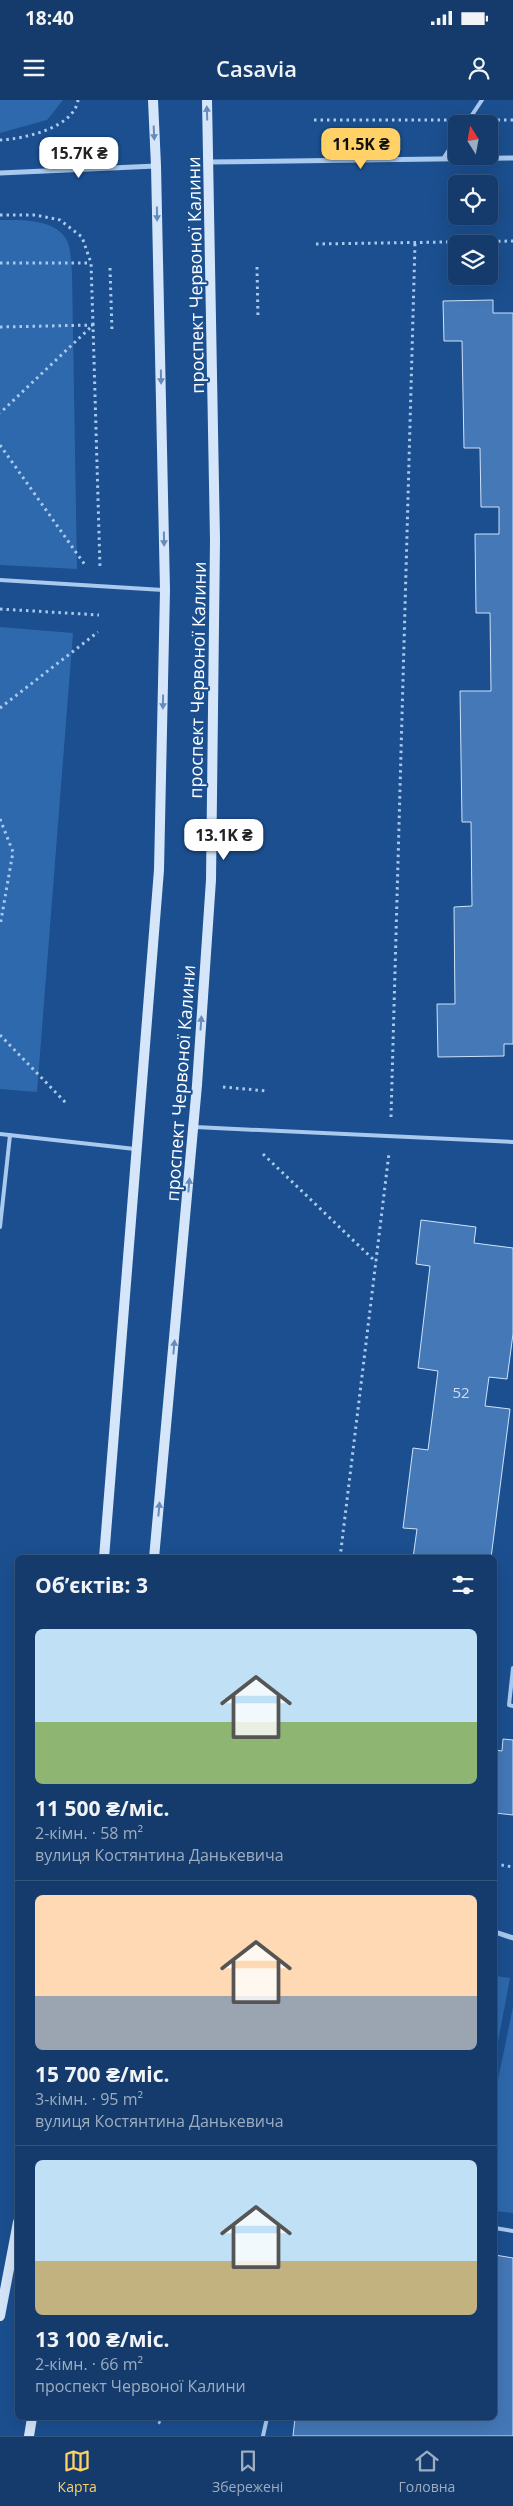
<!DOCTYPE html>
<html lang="uk">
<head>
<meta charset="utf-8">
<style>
	body { margin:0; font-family:"Open Sans",sans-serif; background:#1d4271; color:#f1f3f6; height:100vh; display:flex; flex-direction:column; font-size:19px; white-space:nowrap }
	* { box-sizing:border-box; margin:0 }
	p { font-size:16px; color:#9dadc1 }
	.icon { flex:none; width:28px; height:28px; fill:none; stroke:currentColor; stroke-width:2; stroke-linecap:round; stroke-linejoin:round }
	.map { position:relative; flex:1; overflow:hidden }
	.drawer { position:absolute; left:15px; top:1455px; width:482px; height:865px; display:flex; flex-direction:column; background:#143b6b; border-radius:8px; box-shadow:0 5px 20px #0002,0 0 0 1px #33557e }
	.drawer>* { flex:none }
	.needle { width:32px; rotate:349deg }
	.fabs { position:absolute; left:448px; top:15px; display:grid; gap:10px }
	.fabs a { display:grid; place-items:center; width:50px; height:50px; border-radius:8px; background:#143b6b; box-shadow:0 5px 20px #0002,0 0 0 1px #33557e; font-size:25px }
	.price { position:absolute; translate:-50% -42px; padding:0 11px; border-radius:10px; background:#fff; color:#222; font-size:16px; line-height:32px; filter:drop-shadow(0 1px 2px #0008) }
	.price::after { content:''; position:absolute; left:50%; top:30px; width:15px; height:11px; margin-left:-8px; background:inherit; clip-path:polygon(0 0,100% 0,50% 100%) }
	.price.on { background:#ffd166; color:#111 }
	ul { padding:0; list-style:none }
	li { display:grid; align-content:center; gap:10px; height:265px; padding:0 20px }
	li+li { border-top:1px solid #33557e }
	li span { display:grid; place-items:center; height:155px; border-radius:8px; color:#555 }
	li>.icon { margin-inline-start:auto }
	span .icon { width:90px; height:90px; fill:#fffc; stroke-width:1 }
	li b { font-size:21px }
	h2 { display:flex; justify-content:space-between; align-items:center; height:60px; padding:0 20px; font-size:21px }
	.status { display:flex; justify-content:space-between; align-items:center; height:35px; padding:0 25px; background:#143b6b; direction:ltr }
	.status svg { height:14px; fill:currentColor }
	header { display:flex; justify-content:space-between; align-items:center; height:65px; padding:0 20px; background:#143b6b; font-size:22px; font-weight:600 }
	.dock { display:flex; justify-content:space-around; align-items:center; height:70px; border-top:1px solid #33557e; background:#143b6b; font-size:14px; color:#9dadc1 }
	.dock a { display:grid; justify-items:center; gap:2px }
	.dock .on { color:#ffd166 }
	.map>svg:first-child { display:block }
	.green { fill:#2e69ad }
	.building { fill:#4478b7; stroke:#cfe3fa }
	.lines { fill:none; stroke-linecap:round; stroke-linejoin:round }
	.path { stroke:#a9c9ee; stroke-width:3; stroke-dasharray:2.5 4; stroke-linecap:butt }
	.service { stroke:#a9c9ee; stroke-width:4 }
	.minor { stroke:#a9c9ee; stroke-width:5 }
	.secondary { stroke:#d6e6fa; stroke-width:10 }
	.oneway { fill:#668bba }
	.labels { text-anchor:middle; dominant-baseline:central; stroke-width:4; stroke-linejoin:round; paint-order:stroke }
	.number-label { font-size:15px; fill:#d0dded }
	.street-label { font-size:18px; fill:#fff; stroke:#1b4f8f }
</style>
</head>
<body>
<div class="status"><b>18:40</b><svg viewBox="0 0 49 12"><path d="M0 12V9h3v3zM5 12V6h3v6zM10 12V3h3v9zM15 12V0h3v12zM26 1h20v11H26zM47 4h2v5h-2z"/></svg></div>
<header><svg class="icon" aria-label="menu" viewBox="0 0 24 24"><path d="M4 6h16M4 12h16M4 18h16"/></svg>Casavia<svg class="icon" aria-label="person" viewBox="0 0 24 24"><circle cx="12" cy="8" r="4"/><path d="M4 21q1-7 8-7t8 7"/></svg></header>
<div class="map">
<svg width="513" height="2336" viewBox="0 0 513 2336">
	<rect width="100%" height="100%" fill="#1b4f8f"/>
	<g class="green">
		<polygon points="0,0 63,0 47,20 0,33"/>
		<path d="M0 120C21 120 62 118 69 146 71 154 71 164 72 173L77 469 0 465Z"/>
		<polygon points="0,527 73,533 37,992 0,989"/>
		<polygon points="495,1876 510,1878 495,1958"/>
		<polygon points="513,1907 513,2113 495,2111 495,1994"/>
	</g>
	<g class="building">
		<polygon points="493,200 493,213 513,213 513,944 504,944 504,956 438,957 437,904 455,904 454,807 472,806 471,722 462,722 460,591 491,591 490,513 476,513 475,434 499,434 499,407 481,407 480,348 464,348 462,241 444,241 443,201"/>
		<polygon points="421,1120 476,1127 474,1143 513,1148 513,1234 507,1279 489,1277 485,1306 510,1309 491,1458 413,1458 417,1429 403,1428 413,1348 428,1350 438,1271 418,1268 430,1166 416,1164"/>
		<polygon points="503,1639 513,1640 513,1715 495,1713 495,1650 502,1651"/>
		<polygon points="495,2155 513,2158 513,2336 293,2336 295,2318 495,2318"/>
	</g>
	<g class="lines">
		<g class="path">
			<polyline points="314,20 447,20"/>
			<polyline points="491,20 513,20"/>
			<path d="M0 40C23 39 74 28 78 0"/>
			<polyline points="0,115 35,115 60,120 82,137 91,163 93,225 0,313"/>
			<polyline points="316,144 513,141"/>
			<polyline points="0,163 91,163"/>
			<polyline points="257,167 258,219"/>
			<polyline points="110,168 112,231"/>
			<polyline points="0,227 93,225 100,468"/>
			<polyline points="0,345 85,465"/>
			<polyline points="0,509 99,515"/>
			<polyline points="0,608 98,532"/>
			<polyline points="0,719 13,752 0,826"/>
			<polyline points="0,935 66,1003"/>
			<polyline points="223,987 267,991"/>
			<polyline points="391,1017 415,143"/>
			<polyline points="263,1054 376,1162"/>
			<polyline points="340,1458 389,1053"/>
			<polyline points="495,1764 513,1767"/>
			<polyline points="153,2318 163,2325"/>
		</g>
		<g class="service">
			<polyline points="466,24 482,0"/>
			<polyline points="443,59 456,39"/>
			<polyline points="0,480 163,490"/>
			<polyline points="195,1027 513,1042"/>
			<polyline points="0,1034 135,1049"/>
			<polyline points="0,1127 10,1035"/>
			<polyline points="513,1568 509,1605 513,1606"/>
			<polyline points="495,2128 513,2131"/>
			<polyline points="263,2336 267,2318"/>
		</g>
		<g class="minor">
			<polyline points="209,62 513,58"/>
			<polyline points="0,73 156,66"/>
			<polyline points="495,1832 513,1838"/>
		</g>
		<g class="secondary">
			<polyline points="104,1458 159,770 165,490 156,66 153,0"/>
			<polyline points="154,1458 197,985 211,780 215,440 207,0"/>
			<polyline points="0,2216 18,2122"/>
			<polyline points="29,2336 32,2318"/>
		</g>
	</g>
	<defs><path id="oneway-solid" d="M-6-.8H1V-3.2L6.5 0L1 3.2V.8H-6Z" transform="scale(1.25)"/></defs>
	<g class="oneway">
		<use href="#oneway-solid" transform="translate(207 13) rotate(-92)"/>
		<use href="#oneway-solid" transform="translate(154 33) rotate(87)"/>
		<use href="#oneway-solid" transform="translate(157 114) rotate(89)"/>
		<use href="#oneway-solid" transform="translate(161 277) rotate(89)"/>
		<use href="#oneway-solid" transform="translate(164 439) rotate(89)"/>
		<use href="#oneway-solid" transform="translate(163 602) rotate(91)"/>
		<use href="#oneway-solid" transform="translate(201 923) rotate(-86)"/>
		<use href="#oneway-solid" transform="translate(189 1085) rotate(-85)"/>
		<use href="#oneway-solid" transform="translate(174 1247) rotate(-85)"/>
		<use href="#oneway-solid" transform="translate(159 1409) rotate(-85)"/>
	</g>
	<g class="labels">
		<g class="number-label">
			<text x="461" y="1292">52</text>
		</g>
		<g class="street-label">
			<text transform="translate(195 175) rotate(-91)">проспект Червоної Калини</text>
			<text transform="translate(197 580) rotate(-89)">проспект Червоної Калини</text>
			<text transform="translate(180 983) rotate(-86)">проспект Червоної Калини</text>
		</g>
	</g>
</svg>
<div class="fabs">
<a><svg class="needle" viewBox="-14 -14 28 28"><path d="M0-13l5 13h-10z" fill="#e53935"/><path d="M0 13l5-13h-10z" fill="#9dadc1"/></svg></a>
<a><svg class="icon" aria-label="locate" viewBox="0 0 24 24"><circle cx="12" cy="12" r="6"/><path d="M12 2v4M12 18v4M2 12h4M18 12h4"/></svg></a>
<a><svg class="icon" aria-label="layers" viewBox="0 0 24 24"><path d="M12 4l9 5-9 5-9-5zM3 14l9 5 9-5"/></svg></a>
</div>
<b class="price on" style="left:361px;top:70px">11.5K ₴</b>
<b class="price" style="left:79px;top:79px">15.7K ₴</b>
<b class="price" style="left:224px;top:761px">13.1K ₴</b>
<section class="drawer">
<h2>Об’єктів: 3<svg class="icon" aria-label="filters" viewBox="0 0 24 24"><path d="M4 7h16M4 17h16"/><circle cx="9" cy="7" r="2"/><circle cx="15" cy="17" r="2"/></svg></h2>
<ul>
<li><span style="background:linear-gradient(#bfe0f5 60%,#8fb573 0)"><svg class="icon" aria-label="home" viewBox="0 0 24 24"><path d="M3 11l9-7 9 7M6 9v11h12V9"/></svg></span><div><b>11 500 ₴/міс.</b><p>2-кімн. · 58 m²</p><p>вулиця Костянтина Данькевича</p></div></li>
<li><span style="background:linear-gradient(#ffd9b3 65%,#9aa5b1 0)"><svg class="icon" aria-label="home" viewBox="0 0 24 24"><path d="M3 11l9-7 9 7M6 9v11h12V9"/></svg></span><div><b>15 700 ₴/міс.</b><p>3-кімн. · 95 m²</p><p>вулиця Костянтина Данькевича</p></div></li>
<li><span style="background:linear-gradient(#bfe0f5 65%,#c2b280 0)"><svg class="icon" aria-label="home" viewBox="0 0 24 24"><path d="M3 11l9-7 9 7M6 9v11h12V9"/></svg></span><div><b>13 100 ₴/міс.</b><p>2-кімн. · 66 m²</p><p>проспект Червоної Калини</p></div></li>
</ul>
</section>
</div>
<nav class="dock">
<a class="on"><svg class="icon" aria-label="map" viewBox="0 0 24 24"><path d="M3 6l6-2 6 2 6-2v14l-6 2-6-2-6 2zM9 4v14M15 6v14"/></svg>Карта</a>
<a><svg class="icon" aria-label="saved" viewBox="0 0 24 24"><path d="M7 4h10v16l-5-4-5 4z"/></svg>Збережені</a>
<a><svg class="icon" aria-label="home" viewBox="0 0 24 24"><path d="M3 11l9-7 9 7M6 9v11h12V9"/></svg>Головна</a>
</nav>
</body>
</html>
